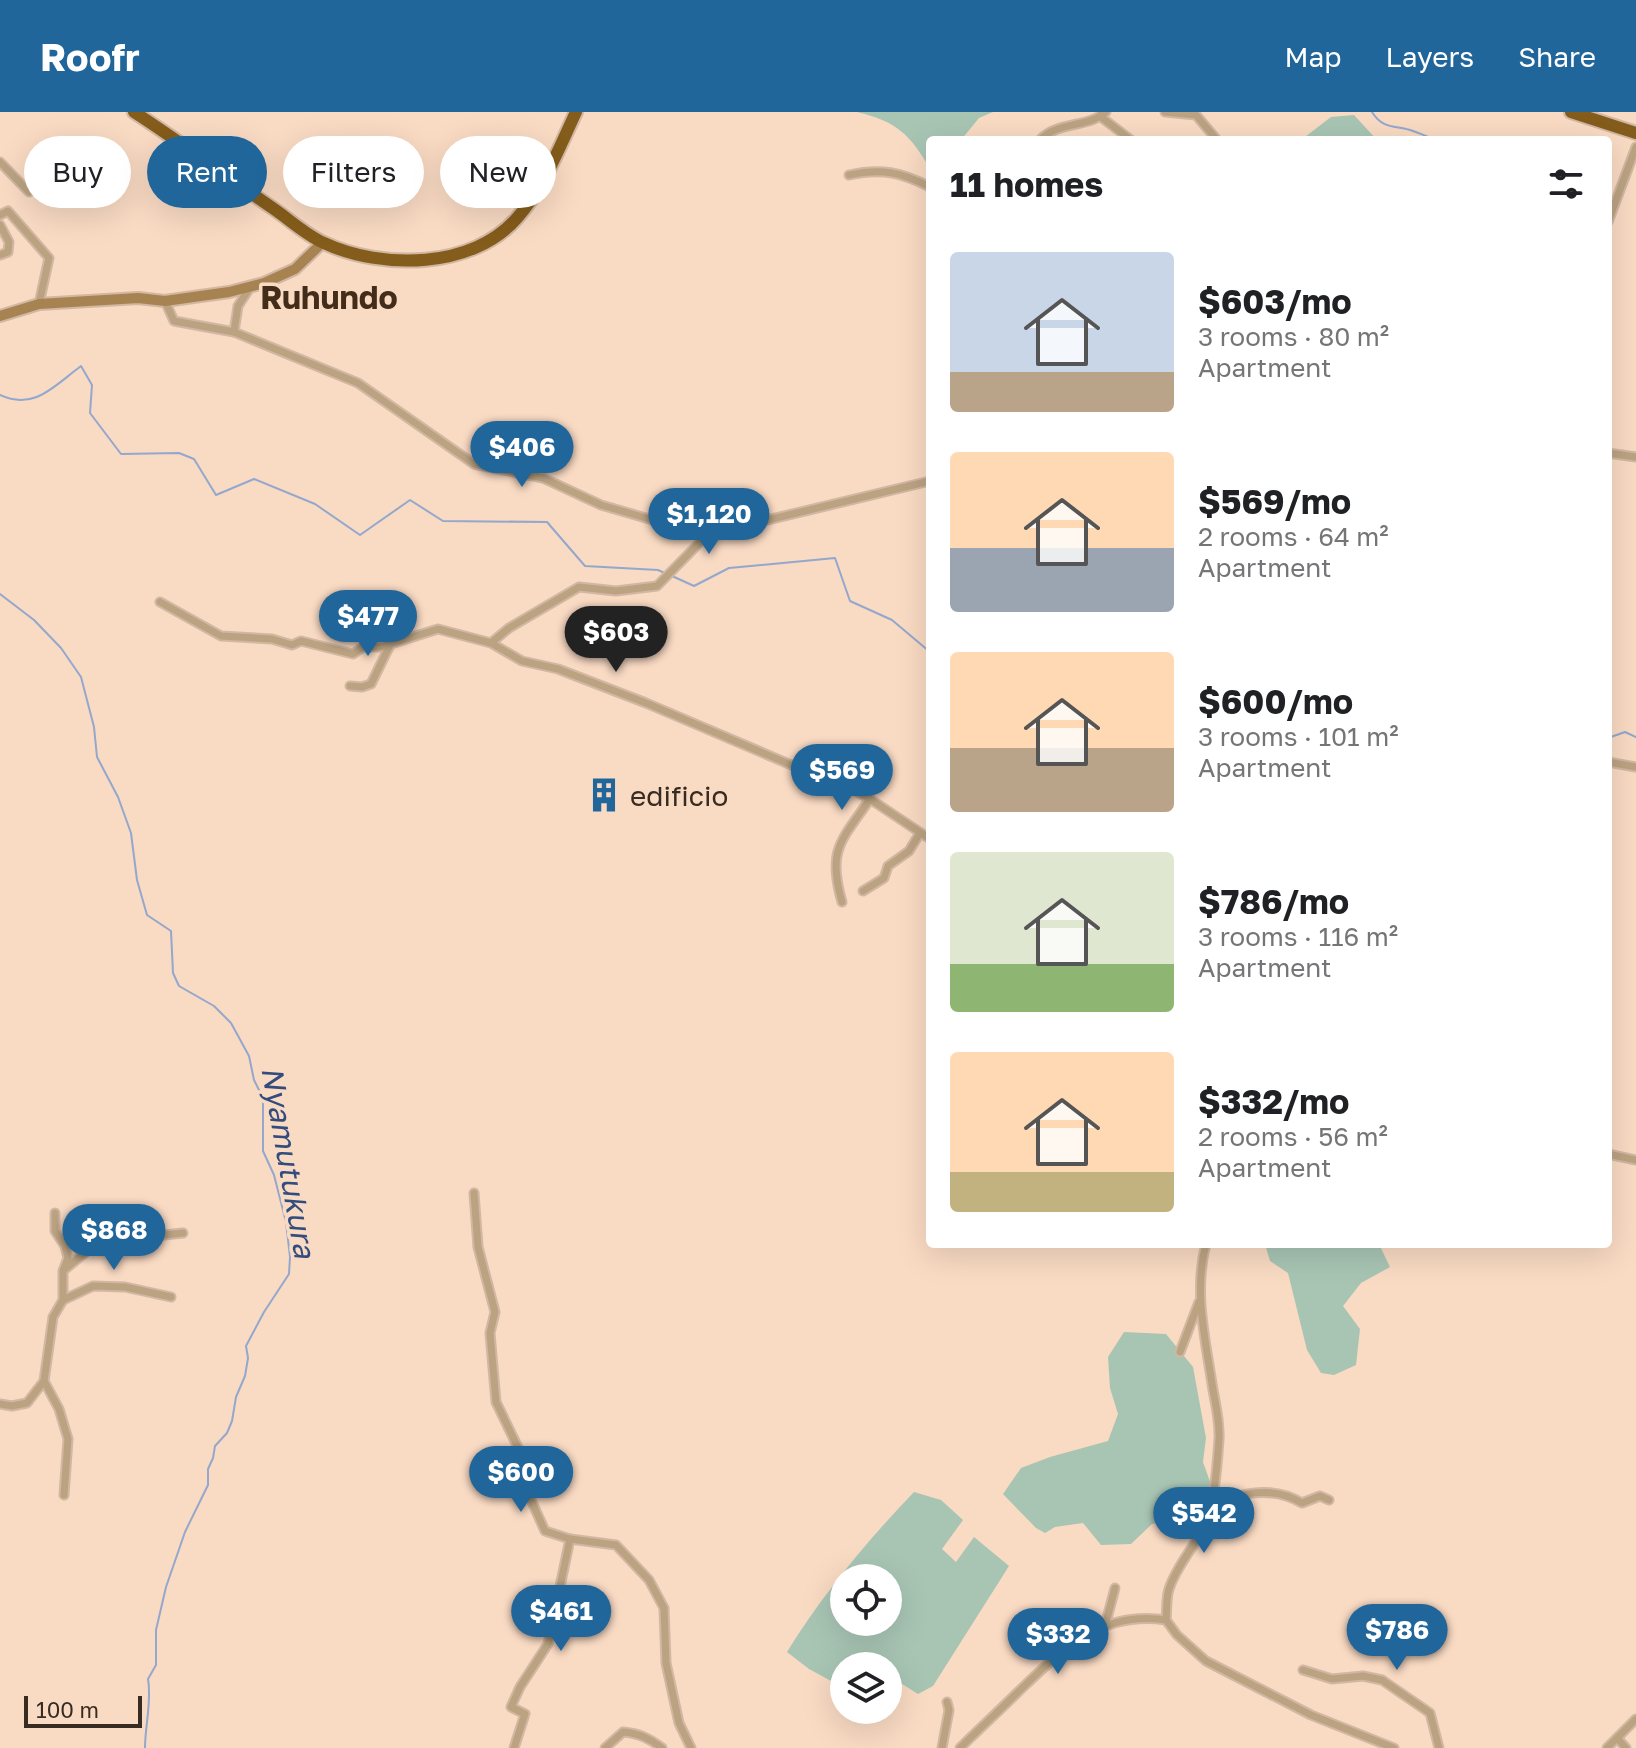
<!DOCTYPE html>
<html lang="en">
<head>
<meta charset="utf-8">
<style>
	body { margin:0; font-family:"Golos Text",sans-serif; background:#f6f6f6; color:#202124; height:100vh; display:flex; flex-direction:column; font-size:30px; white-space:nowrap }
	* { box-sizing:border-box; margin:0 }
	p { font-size:26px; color:#757577 }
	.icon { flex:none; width:44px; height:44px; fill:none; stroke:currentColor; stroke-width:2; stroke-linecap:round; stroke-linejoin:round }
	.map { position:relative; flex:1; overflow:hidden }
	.side { position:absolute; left:926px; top:24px; width:686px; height:1112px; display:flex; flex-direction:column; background:#fff; border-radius:8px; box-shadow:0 8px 32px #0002 }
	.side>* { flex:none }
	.guide { position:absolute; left:24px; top:24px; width:760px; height:72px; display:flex; gap:16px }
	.controls { position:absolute; left:830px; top:1452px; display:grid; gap:16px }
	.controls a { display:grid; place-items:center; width:72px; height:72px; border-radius:50%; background:#fff; box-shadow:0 8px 32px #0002; font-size:40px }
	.scale { position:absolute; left:24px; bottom:20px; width:118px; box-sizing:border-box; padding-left:8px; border:4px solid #372b22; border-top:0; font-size:22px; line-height:28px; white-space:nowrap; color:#372b22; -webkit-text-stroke:6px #f9dac3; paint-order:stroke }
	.price { position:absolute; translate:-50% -68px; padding:0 18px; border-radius:28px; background:#20669b; color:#fff; font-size:26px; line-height:52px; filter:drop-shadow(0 2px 4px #0008) }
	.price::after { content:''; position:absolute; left:50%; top:48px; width:24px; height:18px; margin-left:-12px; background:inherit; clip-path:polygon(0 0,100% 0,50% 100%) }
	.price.selected { background:#222; color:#fff }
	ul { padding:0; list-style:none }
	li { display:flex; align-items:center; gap:24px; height:200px; padding:0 24px }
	li span { display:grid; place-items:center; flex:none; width:224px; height:160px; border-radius:8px; color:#555 }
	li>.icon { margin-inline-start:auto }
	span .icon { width:96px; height:96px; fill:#fffc; stroke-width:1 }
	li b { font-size:34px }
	h2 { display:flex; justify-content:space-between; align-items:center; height:96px; padding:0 24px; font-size:34px }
	.pill { padding:0 28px; border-radius:36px; background:#fff; box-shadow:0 8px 32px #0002; font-size:28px; line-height:72px }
	.pill.selected { background:#20669b; color:#fff }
	header { display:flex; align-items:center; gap:48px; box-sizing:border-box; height:112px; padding:0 40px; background:#20669b; color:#fff }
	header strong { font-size:38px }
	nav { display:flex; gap:44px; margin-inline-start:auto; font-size:28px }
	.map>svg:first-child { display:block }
	.green { fill:#a8c5b4; fill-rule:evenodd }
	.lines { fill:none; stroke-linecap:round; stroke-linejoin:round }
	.stream { stroke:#94a7cc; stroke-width:2 }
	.street-casing { stroke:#d2b7a3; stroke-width:11 }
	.secondary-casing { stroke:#d2b7a3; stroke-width:14 }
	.highway-casing { stroke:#d2b7a3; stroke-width:16 }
	.street { stroke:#bba382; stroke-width:7 }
	.secondary { stroke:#a78351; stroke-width:10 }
	.highway { stroke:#845c1b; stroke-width:12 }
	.labels { text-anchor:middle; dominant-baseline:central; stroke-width:7; stroke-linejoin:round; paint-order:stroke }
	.poi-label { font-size:28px; fill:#372b22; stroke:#f9dac3; text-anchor:start }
	.water-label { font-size:30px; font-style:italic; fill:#334c7e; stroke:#f9dac3 }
	.quarter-label { font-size:32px; font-weight:bold; fill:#432c19; stroke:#f9dac3 }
</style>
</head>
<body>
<header>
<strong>Roofr</strong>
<nav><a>Map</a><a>Layers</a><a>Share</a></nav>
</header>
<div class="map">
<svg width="1636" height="1636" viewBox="0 0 1636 1636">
	<rect width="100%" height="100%" fill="#f9dac3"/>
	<g class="green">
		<path d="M857 0H993L979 6 961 28H930V57C911 23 896 9 857 0Z"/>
		<polygon points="1354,3 1377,28 1301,28 1331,5"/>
		<polygon points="1265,1132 1379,1132 1390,1155 1361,1171 1343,1194 1360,1217 1356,1253 1334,1263 1321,1261 1307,1238 1288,1161 1270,1149"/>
		<polygon points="1124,1220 1166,1222 1193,1255 1206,1326 1203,1350 1223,1406 1180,1405 1152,1412 1131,1432 1101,1433 1083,1411 1055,1415 1045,1421 1036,1416 1003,1382 1021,1356 1050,1345 1108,1329 1118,1302 1110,1276 1108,1245"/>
		<path d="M914 1380 941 1388 963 1408 942 1437 956 1450 974 1425 1009 1454 933 1574 918 1582 899 1570 888 1583V1554H844V1576L809 1557 787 1540C822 1483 868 1428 914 1380ZM844 1466H888V1510H844Z"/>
	</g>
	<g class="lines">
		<g class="stream">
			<path d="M1372 0C1383 18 1396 13 1413 19 1422 22 1430 26 1439 28"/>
			<path d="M0 283C34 299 54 274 81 254L92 273 90 301 121 342 179 341 194 347 216 383 254 367 315 392 360 423 410 388 443 409 547 410 585 454 658 458 667 462"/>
			<polyline points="672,464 694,474 729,456 835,446 850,489 892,508 930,540"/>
			<path d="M0 482 34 508 61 536 81 565 94 615 97 645 118 685 131 721 137 768 147 803 171 819 173 861 179 874 214 894 231 911 249 944 254 968 263 986V1039L274 1063 286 1110 290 1145 289 1162 264 1200 246 1234 248 1246 245 1264 236 1285 232 1309 227 1321 215 1334 213 1346 208 1357V1373L185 1420 166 1475 156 1518V1553L148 1567C152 1589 145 1613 145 1636"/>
			<polyline points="1608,626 1625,620 1636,625"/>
		</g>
		<g class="street-casing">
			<g id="street">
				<polyline points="1165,0 1196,3 1217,28"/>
				<polyline points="1101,2 1101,5 1131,28"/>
				<path d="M1040 28C1058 9 1088 16 1106 0"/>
				<polyline points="0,50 29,80"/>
				<path d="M849 63C881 56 901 60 930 75"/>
				<polyline points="0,103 8,99 49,146 39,192"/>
				<polyline points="1608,110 1636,35"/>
				<polyline points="0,113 9,130 8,140 0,143"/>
				<polyline points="165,189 174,209 234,220 358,271 474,352 543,366 601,393 680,416 714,416 759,410 930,369"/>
				<polyline points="234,220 238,194 251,174"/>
				<polyline points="1608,341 1636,345"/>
				<polyline points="160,490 221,524 272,527 292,533 301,529 353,542 363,535 381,535 438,517 491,531 522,549 558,557 646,591 796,655 836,668 870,687 930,727"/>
				<polyline points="491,531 509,516 579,475 616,479 657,474 714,416"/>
				<polyline points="350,574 362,575 371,572 391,531"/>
				<polyline points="1608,650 1636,655"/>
				<polyline points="863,779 884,766 888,754 909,739 920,721"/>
				<path d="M842 790C827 738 841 729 870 687"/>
				<polyline points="1608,1042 1636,1048"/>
				<polyline points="474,1081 478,1135 495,1200 490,1221 496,1290 524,1348 527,1379 545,1419 570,1427 616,1433 649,1468 664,1496 666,1551 679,1611 691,1636"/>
				<path d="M1206 1132C1193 1180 1206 1230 1213 1278 1216 1294 1220 1311 1219 1327 1217 1356 1215 1391 1202 1418 1192 1438 1176 1455 1169 1477 1166 1486 1167 1498 1166 1508L1177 1523 1206 1549 1311 1603 1394 1636"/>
				<polyline points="64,1158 98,1130 183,1121"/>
				<polyline points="63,1188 93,1174 125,1175 171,1185"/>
				<polyline points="1180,1240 1199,1190"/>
				<polyline points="44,1269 59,1297 68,1327 64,1383"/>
				<polyline points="0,1292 12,1294 27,1291 44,1269 53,1205 63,1188 63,1159 68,1146 65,1134 55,1119 55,1101"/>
				<path d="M1210 1400C1235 1378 1274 1374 1302 1391L1320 1384 1329 1388"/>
				<polyline points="1105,1514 1115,1476"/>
				<polyline points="1303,1558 1332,1567 1363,1564 1382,1568 1430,1601 1439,1636"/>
				<polyline points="1617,1626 1626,1636"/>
				<polyline points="514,1636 525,1602 511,1595 520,1575 548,1532 570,1427"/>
				<path d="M605 1636 623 1620C639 1621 650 1627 662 1636"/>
				<polyline points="942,1636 949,1598 947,1590"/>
				<path d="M960 1636C979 1617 999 1599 1018 1580 1062 1538 1100 1498 1166 1508"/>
				<polyline points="1607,1636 1636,1607"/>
			</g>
		</g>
		<g class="secondary-casing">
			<polyline id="secondary" points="0,204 39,192 138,186 165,189 229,180 264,171 295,157 322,131"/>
		</g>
		<g class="highway-casing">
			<g id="highway">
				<path d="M134 0C182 31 227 65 274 97 290 108 306 123 324 131 382 158 473 157 517 106 544 76 559 36 576 0"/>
				<polyline points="1571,0 1636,21"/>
			</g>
		</g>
		<use href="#street" class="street"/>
		<use href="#secondary" class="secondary"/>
		<use href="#highway" class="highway"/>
	</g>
	<defs>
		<g id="building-bare" transform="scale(2.76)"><path d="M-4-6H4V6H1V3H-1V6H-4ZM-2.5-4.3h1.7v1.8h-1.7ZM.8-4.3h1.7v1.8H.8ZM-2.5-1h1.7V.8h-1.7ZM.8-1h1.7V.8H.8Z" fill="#20669b" stroke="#f9dac3" stroke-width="2.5" paint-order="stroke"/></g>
	</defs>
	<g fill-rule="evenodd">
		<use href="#building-bare" x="604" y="683"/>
	</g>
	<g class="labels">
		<g class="poi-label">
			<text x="630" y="683">edificio</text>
		</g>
		<g class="water-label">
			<text transform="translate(289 1050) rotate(80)">Nyamutukura</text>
		</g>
		<g class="quarter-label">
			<text x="329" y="185">Ruhundo</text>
		</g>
	</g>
</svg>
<div class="controls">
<a><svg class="icon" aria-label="locate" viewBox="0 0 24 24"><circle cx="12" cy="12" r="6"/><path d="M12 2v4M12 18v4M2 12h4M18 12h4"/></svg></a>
<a><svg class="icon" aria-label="layers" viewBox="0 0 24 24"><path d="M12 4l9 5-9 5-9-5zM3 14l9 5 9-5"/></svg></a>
</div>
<div class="scale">100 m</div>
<b class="price" style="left:522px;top:377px">$406</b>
<b class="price" style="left:709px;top:444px">$1,120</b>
<b class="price" style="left:368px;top:546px">$477</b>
<b class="price selected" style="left:616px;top:562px">$603</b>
<b class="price" style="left:842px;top:700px">$569</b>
<b class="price" style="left:114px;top:1160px">$868</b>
<b class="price" style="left:521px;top:1402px">$600</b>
<b class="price" style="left:1204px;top:1443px">$542</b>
<b class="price" style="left:561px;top:1541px">$461</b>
<b class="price" style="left:1397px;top:1560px">$786</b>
<b class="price" style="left:1058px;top:1564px">$332</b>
<div class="guide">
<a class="pill">Buy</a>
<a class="pill selected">Rent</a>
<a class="pill">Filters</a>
<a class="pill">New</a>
</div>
<section class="side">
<h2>11 homes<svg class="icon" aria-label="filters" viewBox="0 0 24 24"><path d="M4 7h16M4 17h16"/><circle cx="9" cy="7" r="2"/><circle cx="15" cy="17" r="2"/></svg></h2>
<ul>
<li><span style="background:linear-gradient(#c9d6e8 75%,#b9a48a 0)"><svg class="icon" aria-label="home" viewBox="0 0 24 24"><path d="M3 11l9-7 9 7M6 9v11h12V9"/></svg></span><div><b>$603/mo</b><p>3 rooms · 80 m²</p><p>Apartment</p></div></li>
<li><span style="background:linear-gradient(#ffd9b3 60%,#9aa5b1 0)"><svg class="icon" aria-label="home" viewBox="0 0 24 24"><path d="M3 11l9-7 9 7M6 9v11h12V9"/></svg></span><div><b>$569/mo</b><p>2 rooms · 64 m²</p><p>Apartment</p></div></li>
<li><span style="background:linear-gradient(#ffd9b3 60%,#b9a48a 0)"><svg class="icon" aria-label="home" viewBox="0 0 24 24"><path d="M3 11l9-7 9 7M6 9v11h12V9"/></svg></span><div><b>$600/mo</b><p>3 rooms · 101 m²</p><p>Apartment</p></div></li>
<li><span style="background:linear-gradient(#dfe7d0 70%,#8fb573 0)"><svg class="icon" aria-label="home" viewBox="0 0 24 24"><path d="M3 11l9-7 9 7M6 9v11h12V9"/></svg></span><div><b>$786/mo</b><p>3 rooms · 116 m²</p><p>Apartment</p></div></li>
<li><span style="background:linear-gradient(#ffd9b3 75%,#c2b280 0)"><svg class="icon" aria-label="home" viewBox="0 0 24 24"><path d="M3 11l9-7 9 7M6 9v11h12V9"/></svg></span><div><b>$332/mo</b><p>2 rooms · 56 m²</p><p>Apartment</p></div></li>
</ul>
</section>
</div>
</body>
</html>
